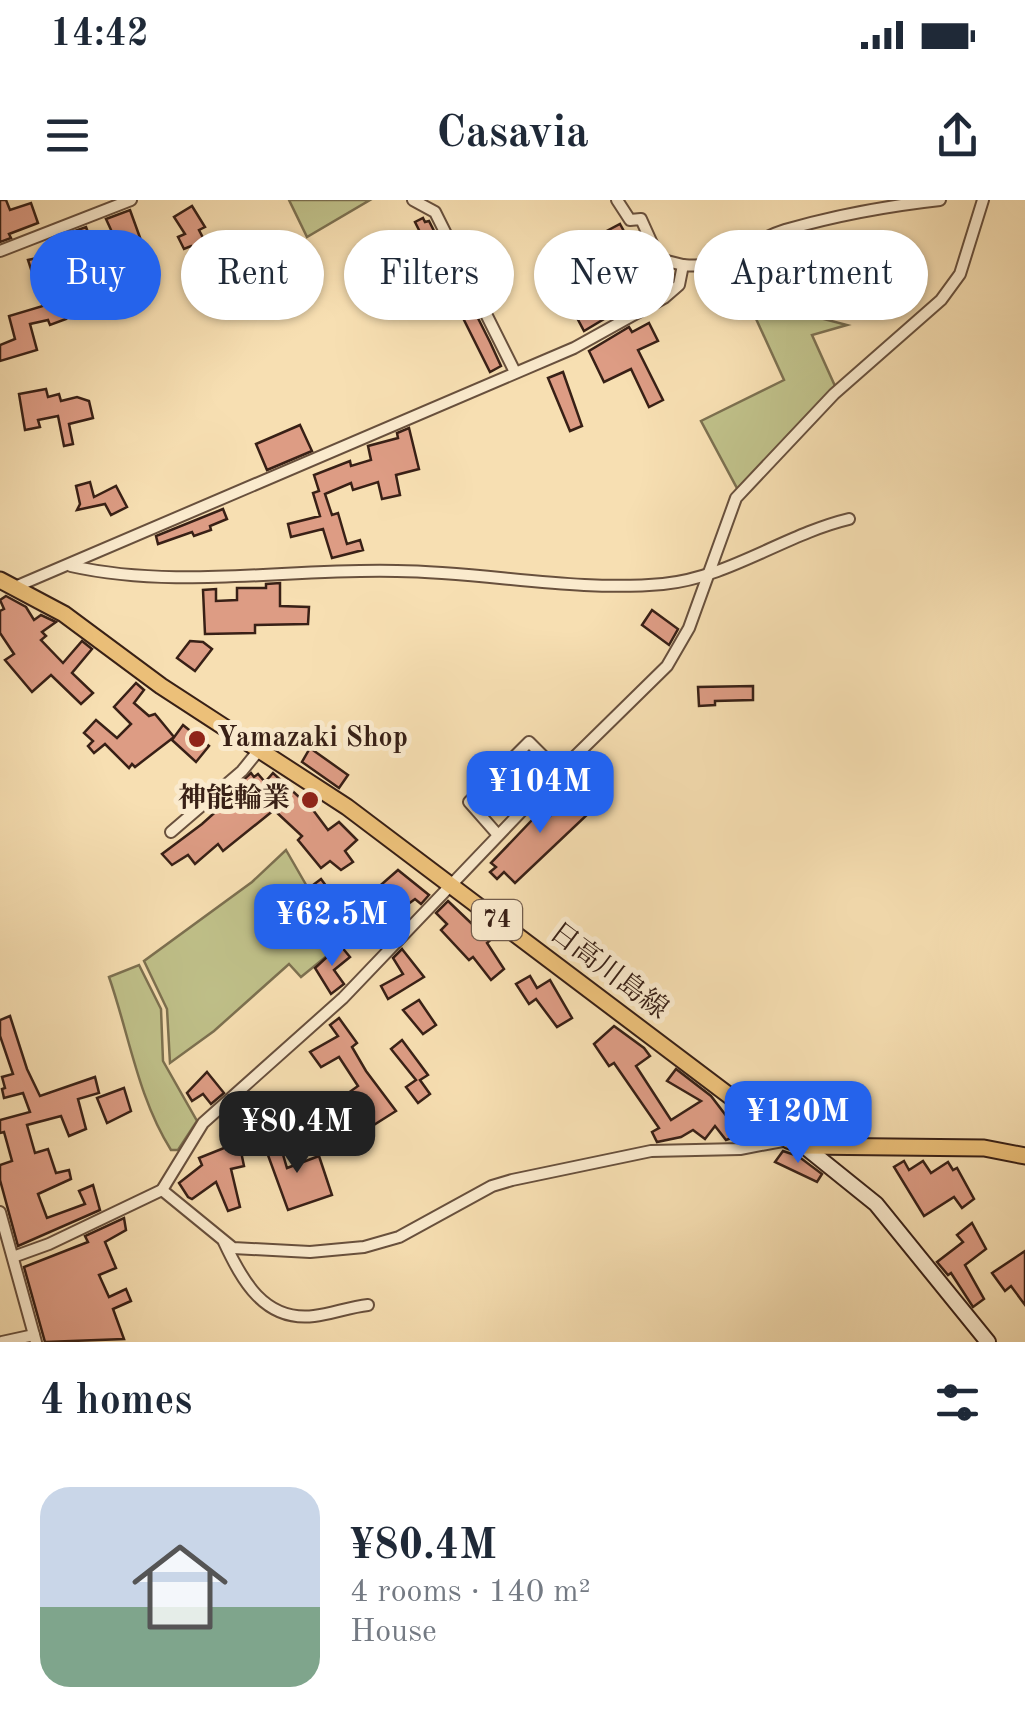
<!DOCTYPE html>
<html lang="en">
<head>
<meta charset="utf-8">
<style>
	body { margin:0; font-family:"Old Standard TT","Noto Serif JP",serif; background:#f2f2f3; color:#1f2937; height:100vh; display:flex; flex-direction:column; font-size:38px; white-space:nowrap }
	* { box-sizing:border-box; margin:0 }
	p { font-size:32px; color:#747a83 }
	.icon { flex:none; width:55px; height:55px; fill:none; stroke:currentColor; stroke-width:2; stroke-linecap:round; stroke-linejoin:round }
	.map { position:relative; height:1142px; overflow:hidden }
	.sheet { display:flex; flex-direction:column; background:#fff; flex:1 }
	.sheet>* { flex:none }
	.top-card { position:absolute; left:30px; top:30px; width:965px; height:90px; display:flex; gap:20px }
	.price { position:absolute; translate:-50% -85px; padding:0 22px; border-radius:20px; background:#2563eb; color:#fff; font-size:32px; line-height:65px; filter:drop-shadow(0 2px 5px #0008) }
	.price::after { content:''; position:absolute; left:50%; top:60px; width:30px; height:22px; margin-left:-15px; background:inherit; clip-path:polygon(0 0,100% 0,50% 100%) }
	.price.current { background:#222; color:#fff }
	ul { padding:0; list-style:none }
	li { display:flex; align-items:center; gap:30px; height:250px; padding:0 40px }
	li+li { border-top:2px solid #e0e1e3 }
	li span { display:grid; place-items:center; flex:none; width:280px; height:200px; border-radius:30px; color:#555 }
	li>.icon { margin-inline-start:auto }
	span .icon { width:120px; height:120px; fill:#fffc; stroke-width:1 }
	li b { font-size:42px }
	h2 { display:flex; justify-content:space-between; align-items:center; height:120px; padding:0 40px; font-size:42px }
	.chip { padding:0 35px; border-radius:45px; background:#fff; box-shadow:0 2px 8px #0004; font-size:35px; line-height:90px }
	.chip.current { background:#2563eb; color:#fff }
	.status { display:flex; justify-content:space-between; align-items:center; height:70px; padding:0 50px; background:#fff; direction:ltr }
	.status svg { height:28px; fill:currentColor }
	header { display:flex; justify-content:space-between; align-items:center; height:130px; padding:0 40px; background:#fff; font-size:45px; font-weight:700 }
	.map>svg:first-child { display:block }
	.green { fill:#c0c18a; stroke:#7c7050; stroke-width:2.5 }
	.building { fill:#dd9c84; stroke:#382016; stroke-width:2.5 }
	.lines { fill:none; stroke-linecap:round; stroke-linejoin:round }
	.street-casing { stroke:#68503d; stroke-width:14 }
	.secondary-casing { stroke:#382016; stroke-width:18 }
	.primary-casing { stroke:#382016; stroke-width:19 }
	.street { stroke:#faeacd; stroke-width:10 }
	.secondary { stroke:#faeacd; stroke-width:14 }
	.primary { stroke:#ecc079; stroke-width:15 }
	.poi-dot { fill:#8f2418; stroke:#faeacd; stroke-width:4 }
	.labels { text-anchor:middle; dominant-baseline:central; stroke-width:10; stroke-linejoin:round; paint-order:stroke }
	.shield { fill:#faeacd; stroke:#725d4d; stroke-width:2.5 }
	.shield-label { font-size:25px; font-weight:bold; fill:#382016 }
	.poi-label { font-size:28px; font-weight:bold; fill:#382016; stroke:#faeacd; text-anchor:start }
	.street-label { font-size:28px; fill:#382016; stroke:#faeacd }
</style>
</head>
<body>
<div class="status"><b>14:42</b><svg viewBox="0 0 49 12"><path d="M0 12V9h3v3zM5 12V6h3v6zM10 12V3h3v9zM15 12V0h3v12zM26 1h20v11H26zM47 4h2v5h-2z"/></svg></div>
<header><svg class="icon" aria-label="menu" viewBox="0 0 24 24"><path d="M4 6h16M4 12h16M4 18h16"/></svg>Casavia<svg class="icon" aria-label="share" viewBox="0 0 24 24"><path d="M12 15V3M7 8l5-5 5 5M5 13v7h14v-7"/></svg></header>
<div class="map">
<svg width="1025" height="1142" viewBox="0 0 1025 1142">
	<rect width="100%" height="100%" fill="#f7dfb2"/>
	<filter id="stains"><feTurbulence type="fractalNoise" baseFrequency=".002" numOctaves="4"/><feColorMatrix values="0 0 0 0 .2 0 0 0 0 .09 0 0 0 0 .02 0 0 0 .5 -.17"/></filter>
	<radialGradient id="worn" r=".72"><stop offset=".6" stop-color="#630" stop-opacity="0"/><stop offset="1" stop-color="#630" stop-opacity=".3"/></radialGradient>
	<g class="green">
		<polygon points="289,0 370,0 307,37"/>
		<polygon points="747,99 847,125 812,135 835,186 738,290 701,221 784,180"/>
		<polygon points="286,650 320,709 359,703 371,720 301,777 289,764 214,831 170,863 167,809 144,761 252,682"/>
		<path d="M139 765 161 809 163 861 197 921 178 950H171C138 898 129 834 109 777Z"/>
	</g>
	<g class="building">
		<polygon points="0,0 6,0 10,10 31,3 38,23 9,34 11,38 0,42"/>
		<polygon points="192,6 205,27 199,30 215,61 202,67 191,46 184,49 178,37 185,34 174,17"/>
		<polygon points="130,10 143,46 123,56 106,19"/>
		<polygon points="423,18 425,22 429,21 490,142 501,166 490,172 415,22"/>
		<polygon points="620,24 631,44 642,41 648,55 607,47 601,34"/>
		<polygon points="86,27 94,49 97,47 115,76 99,86 90,71 56,81 53,84 66,119 50,125 48,120 30,124 37,150 0,161 0,145 15,139 9,116 43,106 28,60 79,49 72,32"/>
		<polygon points="793,40 798,63 779,68 783,78 758,83 755,77 747,80 744,73 729,78 726,69"/>
		<polygon points="622,68 628,70 644,95 584,131 556,78 567,72 582,102 605,91 600,79"/>
		<polygon points="649,123 658,141 638,150 663,200 649,207 631,169 604,182 589,151 629,127 632,132"/>
		<polygon points="563,172 582,226 570,231 548,178"/>
		<polygon points="46,189 48,197 59,194 61,201 77,197 89,201 93,218 69,224 73,244 64,246 58,216 38,220 40,227 25,230 19,194"/>
		<polygon points="300,225 312,251 267,270 256,244"/>
		<polygon points="409,228 419,269 396,275 400,295 382,299 378,282 353,290 351,283 325,294 332,315 338,313 347,344 360,340 363,350 332,358 323,329 291,337 288,324 320,316 313,293 319,291 314,275 350,261 351,266 371,260 368,246 398,238 397,233"/>
		<polygon points="90,282 94,297 116,286 127,307 111,315 105,304 77,310 80,304 76,286"/>
		<polygon points="223,309 227,319 210,326 211,330 194,336 192,332 158,344 156,336"/>
		<polygon points="280,383 280,406 309,407 308,424 255,425 255,433 205,434 203,390 216,389 216,401 237,400 237,388 266,388 266,384"/>
		<polygon points="6,396 26,407 34,420 41,415 56,422 42,432 46,436 41,440 63,463 82,441 92,449 72,473 93,493 81,504 51,475 32,492 5,460 14,454 0,433 0,411 4,409 0,400"/>
		<polygon points="652,410 678,429 669,445 642,425"/>
		<polygon points="190,441 203,442 212,449 195,471 177,458"/>
		<polygon points="136,483 144,490 134,503 149,516 155,514 174,537 135,567 132,564 129,568 105,544 94,553 88,546 93,541 84,533 96,520 117,538 131,524 114,507"/>
		<polygon points="753,486 753,500 715,501 715,505 699,506 698,487"/>
		<polygon points="183,525 209,546 196,562 172,540"/>
		<polygon points="310,548 348,575 339,588 302,562"/>
		<polygon points="251,573 254,577 258,574 265,582 273,573 300,598 304,593 319,602 313,610 328,630 339,622 357,640 345,651 353,662 341,670 330,661 321,668 298,640 302,636 274,610 223,651 218,644 195,664 188,655 172,665 162,654 202,624 222,606 219,602"/>
		<polygon points="561,583 590,612 515,683 504,672 497,679 490,672 496,667 491,663 533,619 540,626 558,608 547,597"/>
		<polygon points="398,670 429,695 421,704 415,699 396,713 375,690"/>
		<polygon points="321,679 341,706 337,707 340,716 330,719 326,705 321,708 309,688"/>
		<polygon points="448,701 472,724 477,719 497,734 487,743 504,769 491,780 473,757 469,760 441,730 447,724 436,713"/>
		<polygon points="340,745 350,757 334,770 344,784 331,794 315,768"/>
		<polygon points="402,749 424,777 388,799 381,786 403,774 393,758"/>
		<polygon points="530,776 537,788 550,780 572,818 557,827 536,799 529,804 516,784"/>
		<polygon points="419,800 436,825 423,834 403,810"/>
		<polygon points="10,816 27,869 40,896 95,877 99,893 78,899 86,929 69,936 61,916 27,925 35,953 48,949 56,973 69,970 71,979 38,994 47,1018 85,1004 79,991 93,985 100,1010 18,1046 0,980 0,965 12,961 4,932 0,933 0,920 30,912 23,893 4,898 2,889 5,888 2,877 13,874 0,836 0,820"/>
		<polygon points="339,818 357,843 352,847 366,871 396,911 361,933 337,901 358,886 339,857 321,867 310,852 338,836 330,825"/>
		<polygon points="614,826 644,848 650,856 636,866 671,920 701,901 667,881 676,869 711,896 737,930 744,921 764,936 748,939 738,931 740,935 726,940 715,926 705,939 693,930 681,937 657,942 652,932 659,928 614,863 609,866 594,844"/>
		<polygon points="402,840 428,875 420,880 430,894 418,903 406,887 416,880 391,849"/>
		<polygon points="207,872 224,893 211,904 203,894 192,901 187,893"/>
		<polygon points="124,888 131,911 107,923 97,898"/>
		<polygon points="276,931 287,968 319,956 332,995 288,1010 261,936"/>
		<polygon points="239,942 244,966 231,969 240,1007 228,1011 216,982 192,999 188,997 179,983 202,965 199,958"/>
		<polygon points="783,951 798,956 822,974 817,982 775,962"/>
		<polygon points="904,961 909,970 923,961 931,973 948,962 953,970 957,968 974,999 962,1008 954,997 924,1016 894,967"/>
		<polygon points="124,1018 126,1030 105,1042 116,1068 99,1075 109,1097 126,1089 131,1101 113,1109 124,1139 45,1142 24,1067 88,1042 85,1036"/>
		<polygon points="972,1023 986,1049 965,1065 984,1099 973,1107 951,1073 948,1075 937,1062 963,1042 957,1035"/>
		<polygon points="1025,1051 1025,1105 1011,1086 1005,1091 992,1073"/>
	</g>
	<g class="lines">
		<g class="street-casing">
			<g id="street">
				<polyline points="413,0 435,12 515,172"/>
				<polyline points="617,0 630,20 641,19 659,59 683,65"/>
				<polyline points="0,51 131,0"/>
				<path d="M71 366C178 390 289 368 397 371 486 372 575 392 663 384 728 378 786 334 849 319"/>
				<path d="M15 387 574 148 664 98 679 85 683 65C734 70 742 43 785 30 837 15 886 6 940 0"/>
				<polyline points="171,632 242,571 259,550"/>
				<polyline points="498,635 469,602 529,542 559,572"/>
				<polyline points="162,990 233,1048 310,1052 364,1047 399,1037 492,986 512,980 651,951 740,949 788,940"/>
				<polyline points="0,1012 36,1142"/>
				<path d="M224 1042C242 1080 264 1122 314 1116 332 1114 349 1107 368 1105"/>
				<polyline points="13,1057 49,1044 162,990 203,923 343,798 559,572 667,466 689,428 736,298 834,194 941,100 960,74 983,0"/>
				<polyline points="2,1142 34,1135"/>
			</g>
		</g>
		<g class="secondary-casing">
			<polyline id="secondary" points="804,946 876,1004 988,1142"/>
		</g>
		<g class="primary-casing">
			<polyline id="primary" points="0,380 64,414 161,486 347,607 788,940 804,946 984,948 1025,956"/>
		</g>
		<use href="#street" class="street"/>
		<use href="#secondary" class="secondary"/>
		<use href="#primary" class="primary"/>
	</g>
	<g class="poi-dot">
		<circle cx="197" cy="539" r="10"/>
		<circle cx="310" cy="600" r="10"/>
	</g>
	<g class="labels">
		<rect class="shield" x="472" y="700" width="50" height="40" rx="8"/>
		<g class="shield-label">
			<text x="497" y="720">74</text>
		</g>
		<g class="poi-label">
			<text x="217" y="539">Yamazaki Shop</text>
			<text x="290" y="600" text-anchor="end">神能輪業</text>
		</g>
		<g class="street-label">
			<text transform="translate(608 772) rotate(37)">日高川島線</text>
		</g>
	</g>
	<rect width="100%" height="100%" filter="url(#stains)"/>
	<rect width="100%" height="100%" fill="url(#worn)"/>
</svg>
<b class="price" style="left:540px;top:636px">¥104M</b>
<b class="price" style="left:332px;top:769px">¥62.5M</b>
<b class="price" style="left:798px;top:966px">¥120M</b>
<b class="price current" style="left:297px;top:976px">¥80.4M</b>
<div class="top-card">
<a class="chip current">Buy</a>
<a class="chip">Rent</a>
<a class="chip">Filters</a>
<a class="chip">New</a>
<a class="chip">Apartment</a>
</div>
</div>
<section class="sheet">
<h2>4 homes<svg class="icon" aria-label="filters" viewBox="0 0 24 24"><path d="M4 7h16M4 17h16"/><circle cx="9" cy="7" r="2"/><circle cx="15" cy="17" r="2"/></svg></h2>
<ul>
<li><span style="background:linear-gradient(#c9d6e8 60%,#7fa58c 0)"><svg class="icon" aria-label="home" viewBox="0 0 24 24"><path d="M3 11l9-7 9 7M6 9v11h12V9"/></svg></span><div><b>¥80.4M</b><p>4 rooms · 140 m²</p><p>House</p></div></li>
</ul>
</section>
</body>
</html>
